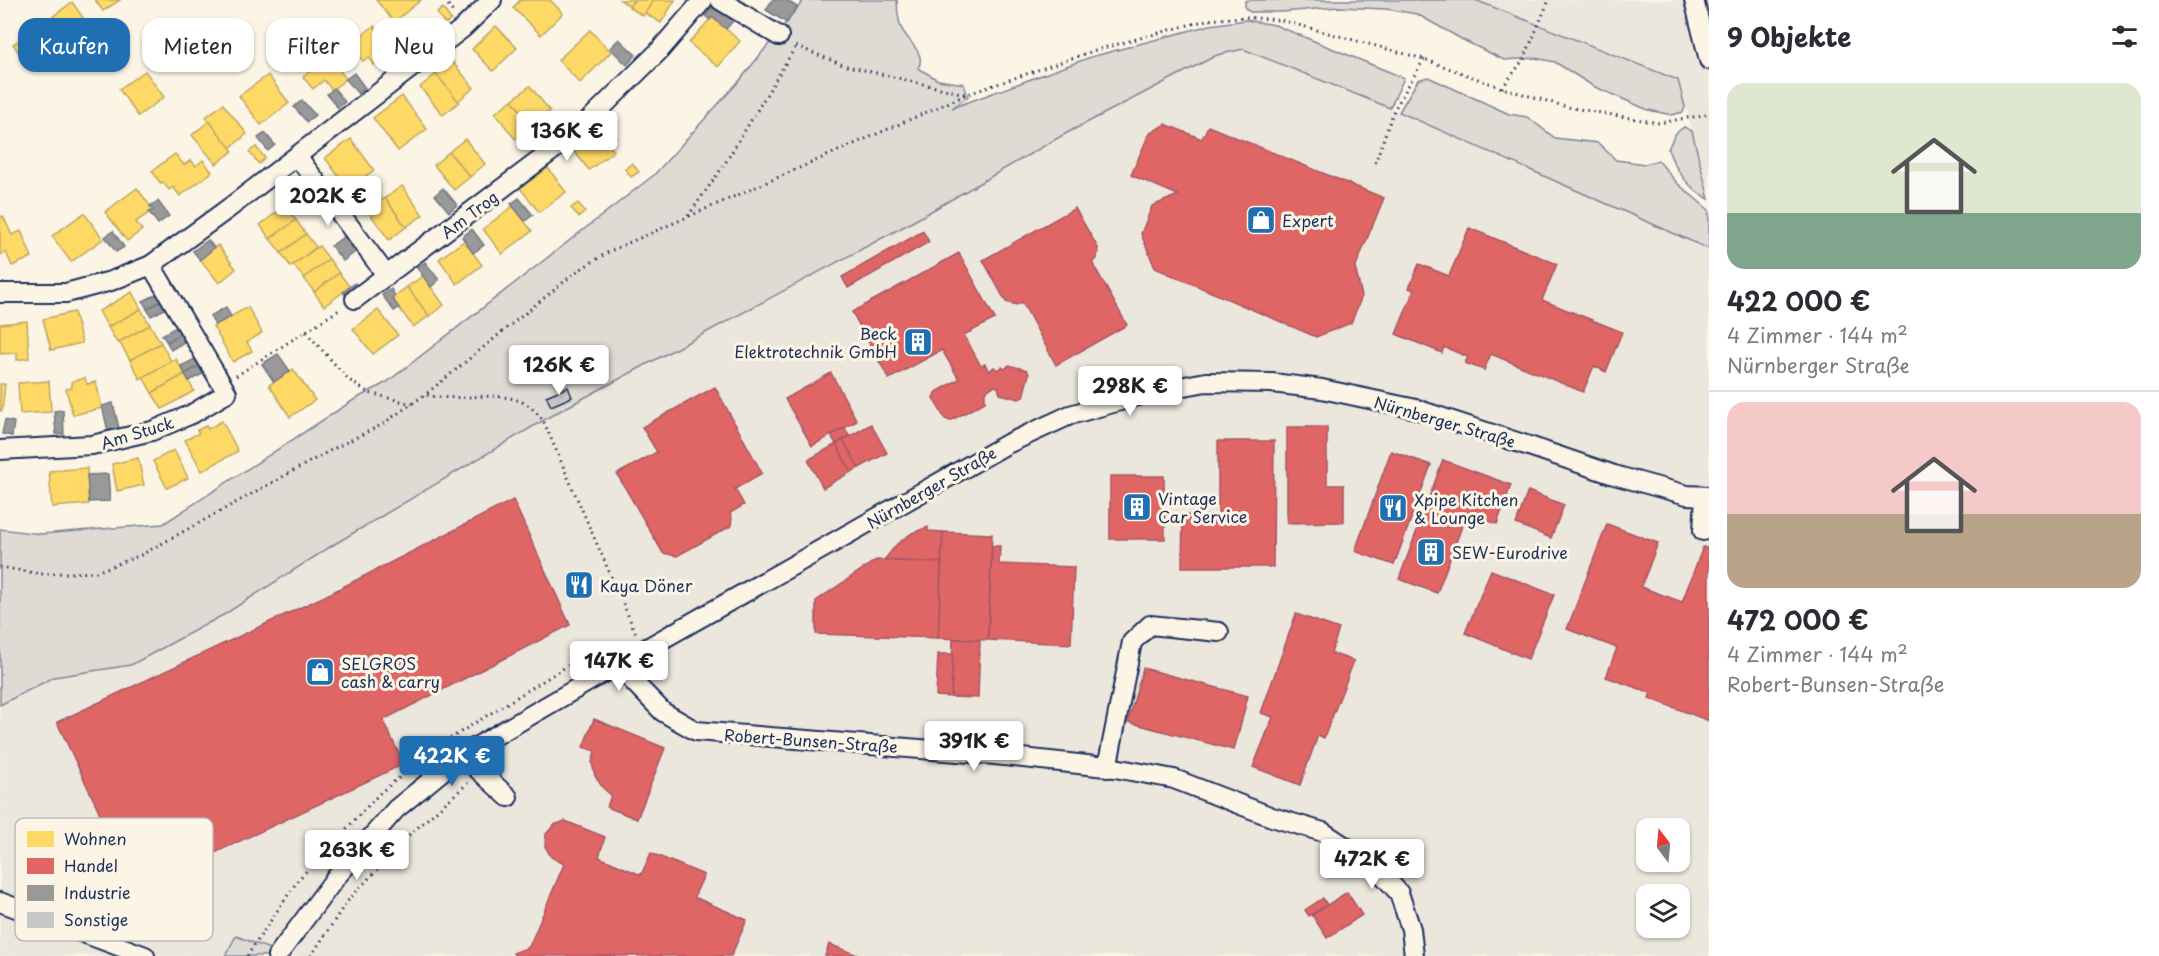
<!DOCTYPE html>
<html lang="de">
<head>
<meta charset="utf-8">
<style>
	body { margin:0; font-family:"Playpen Sans",sans-serif; background:#f2f2f3; color:#2b2b33; height:100vh; display:flex; flex-direction:column; font-size:22px; white-space:nowrap }
	* { box-sizing:border-box; margin:0 }
	p { font-size:20px; color:#7c7c81 }
	.icon { flex:none; width:33px; height:33px; fill:none; stroke:currentColor; stroke-width:2; stroke-linecap:round; stroke-linejoin:round }
	.map { position:relative; flex:1; overflow:hidden }
	.drawer { display:flex; flex-direction:column; background:#fff; width:450px }
	.drawer>* { flex:none }
	.top-card { position:absolute; left:18px; top:18px; width:570px; height:54px; display:flex; gap:12px }
	.needle { width:39px; rotate:344deg }
	.fabs { position:absolute; left:1636px; top:818px; display:grid; gap:12px }
	.fabs a { display:grid; place-items:center; width:54px; height:54px; border-radius:12px; background:#fff; box-shadow:0 2px 4px #0004; font-size:30px }
	.price { position:absolute; translate:-50% -51px; padding:0 14px; border-radius:6px; background:#fff; color:#222; font-size:20px; line-height:39px; filter:drop-shadow(0 2px 3px #0008) }
	.price::after { content:''; position:absolute; left:50%; top:36px; width:18px; height:14px; margin-left:-9px; background:inherit; clip-path:polygon(0 0,100% 0,50% 100%) }
	.price.current { background:#1f6fb2; color:#fff }
	ul { padding:0; list-style:none }
	li { display:grid; align-content:center; gap:12px; height:318px; padding:0 18px }
	li+li { border-top:2px solid #e1e1e2 }
	li span { display:grid; place-items:center; height:186px; border-radius:18px; color:#555 }
	li>.icon { margin-inline-start:auto }
	span .icon { width:108px; height:108px; fill:#fffc; stroke-width:1 }
	li b { font-size:26px }
	h2 { display:flex; justify-content:space-between; align-items:center; height:72px; padding:0 18px; font-size:26px }
	.pill { padding:0 21px; border-radius:18px; background:#fff; box-shadow:0 2px 4px #0004; font-size:21px; line-height:54px }
	.pill.current { background:#1f6fb2; color:#fff }
	main { display:flex; flex:1; min-height:0 }
	.map>svg:first-child { display:block }
	.built { fill:#ece7dc; fill-rule:evenodd }
	.green { fill:#dfdbd4; stroke:#7d8599; stroke-width:1.5 }
	.homes { fill:#ffd966; stroke:#bba664; stroke-width:1.5 }
	.shops { fill:#e06666; stroke:#a55664; stroke-width:1.5 }
	.industry { fill:#999; stroke:#737987; stroke-width:1.5 }
	.building { fill:#c8c7c6; stroke:#1b2f5e; stroke-width:1.5 }
	.lines { fill:none; stroke-linecap:round; stroke-linejoin:round }
	.minor-casing { stroke:#1b2f5e; stroke-width:22 }
	.path { stroke:#1b2f5e; stroke-width:3; stroke-dasharray:1.5 4.5; stroke-linecap:butt }
	.minor { stroke:#fcf5e5; stroke-width:18 }
	.labels { text-anchor:middle; dominant-baseline:central; stroke-width:6; stroke-linejoin:round; paint-order:stroke }
	.street-label { font-size:16px; fill:#1b2f5e; stroke:#fcf5e5 }
	.poi-label { font-size:16px; fill:#1b2f5e; stroke:#fcf5e5; text-anchor:start }
	.key { fill:#fcf5e5; stroke:#b8babc; stroke-width:1.5 }
	.key-label { font-size:16px; fill:#1b2f5e }
</style>
</head>
<body>
<main>
<div class="map">
<svg width="1709" height="956" viewBox="0 0 1709 956">
	<rect width="100%" height="100%" fill="#fcf5e5"/>
	<filter id="ink" filterUnits="userSpaceOnUse"><feTurbulence type="fractalNoise" baseFrequency=".0167" numOctaves="2"/><feDisplacementMap in="SourceGraphic" scale="12" xChannelSelector="R" yChannelSelector="G"/><feConvolveMatrix kernelMatrix="1 2 1 2 8 2 1 2 1" color-interpolation-filters="sRGB"/></filter>
	<g filter="url(#ink)">
		<g class="built">
			<polygon points="1475,0 1709,0 1709,195 1678,79"/>
			<path d="M1243 49 1390 108 1709 249V956H288L236 936 225 956H0V705L54 677 131 665 225 614 333 545 554 414 914 221 1063 135 1217 55ZM1647 828H1680V861H1647ZM1647 894H1680V927H1647Z"/>
		</g>
		<g class="green">
			<path d="M804 0H897C897 8 898 17 900 25 904 39 928 53 918 68L938 80 964 84 968 97 952 108 1091 57 1210 25 1246 20 1275 25 1404 78 1390 108 1243 49 1217 55 1063 135 914 221 554 414 333 545 225 614 131 665 54 677 0 705V529L41 534 163 524 352 401 387 382 654 175 740 80Z"/>
			<polygon points="1250,0 1475,0 1678,80 1685,107 1683,112 1672,115 1648,110 1593,86 1555,62 1535,58 1504,60 1463,40 1417,14 1386,9 1338,7 1283,12 1250,12 1245,8 1245,1"/>
			<polygon points="1428,77 1509,114 1527,117 1555,138 1598,143 1616,160 1645,164 1658,160 1677,183 1709,210 1709,249 1399,112 1418,80"/>
			<path d="M1684 127 1692 131 1709 199C1689 189 1675 170 1668 149L1675 134Z"/>
			<polygon points="236,936 288,956 225,956"/>
		</g>
		<g class="homes">
			<polygon points="95,0 120,0 103,11"/>
			<polygon points="376,0 421,0 394,22"/>
			<polygon points="520,0 550,0 563,13 541,35 513,8"/>
			<polygon points="620,0 634,0 630,6"/>
			<polygon points="634,0 654,0 643,16 629,7"/>
			<polygon points="654,0 675,0 661,23 645,13"/>
			<polygon points="72,2 86,22 65,37 51,18"/>
			<polygon points="443,8 451,20 445,24 437,13"/>
			<polygon points="712,17 740,41 718,67 689,43"/>
			<polygon points="374,26 392,51 374,65 369,57 363,61 350,44"/>
			<polygon points="496,26 517,48 493,71 472,49"/>
			<polygon points="37,29 52,52 28,67 13,44"/>
			<polygon points="590,30 611,52 580,83 558,60"/>
			<polygon points="407,38 416,49 409,55 400,43"/>
			<polygon points="320,44 346,79 332,90 324,80 313,89 303,77 315,67 305,55"/>
			<polygon points="450,59 474,88 458,101 434,72"/>
			<polygon points="145,71 164,97 138,116 119,89"/>
			<polygon points="436,74 459,102 443,115 420,87"/>
			<polygon points="268,75 289,103 261,125 239,96"/>
			<polygon points="530,86 550,111 532,125 512,100"/>
			<polygon points="402,96 427,129 398,151 373,118"/>
			<polygon points="512,100 532,125 515,139 495,113"/>
			<polygon points="223,104 247,134 230,148 206,117"/>
			<polygon points="209,121 233,151 216,164 192,135"/>
			<polygon points="597,131 614,151 589,170 573,150"/>
			<polygon points="351,139 374,170 348,189 325,158"/>
			<polygon points="465,139 485,164 470,177 449,152"/>
			<polygon points="256,147 265,158 259,164 249,152"/>
			<polygon points="449,152 470,177 454,190 434,165"/>
			<polygon points="175,154 184,165 191,160 196,166 203,160 212,172 180,196 173,187 169,190 163,182 161,184 152,171"/>
			<polygon points="632,163 639,172 631,177 625,169"/>
			<polygon points="548,168 566,192 539,212 520,188"/>
			<polygon points="402,186 423,215 406,227 385,198"/>
			<polygon points="137,188 153,210 136,222 142,230 127,241 105,212"/>
			<polygon points="385,198 406,227 389,240 368,211"/>
			<polygon points="578,203 585,212 579,217 571,208"/>
			<polygon points="285,206 296,220 270,239 260,225"/>
			<polygon points="513,206 532,231 502,254 483,229"/>
			<polygon points="84,213 103,239 71,262 52,236"/>
			<polygon points="3,216 12,235 21,231 32,257 12,266 6,252 0,255 0,217"/>
			<polygon points="296,220 306,234 281,253 270,239"/>
			<polygon points="306,234 316,247 291,267 281,253"/>
			<polygon points="464,241 482,265 457,284 439,259"/>
			<polygon points="218,245 236,269 219,283 200,259"/>
			<polygon points="319,246 329,259 304,278 293,265"/>
			<polygon points="329,259 339,273 314,292 304,278"/>
			<polygon points="339,273 350,287 324,306 314,292"/>
			<polygon points="423,276 444,305 429,316 407,287"/>
			<polygon points="407,287 429,316 413,327 392,298"/>
			<polygon points="132,292 141,309 108,327 99,311"/>
			<polygon points="248,307 262,333 247,342 252,351 233,362 213,326"/>
			<polygon points="141,309 150,325 117,343 108,327"/>
			<polygon points="378,310 398,335 373,354 353,329"/>
			<polygon points="74,312 82,343 51,350 43,319"/>
			<polygon points="27,321 29,358 17,360 17,353 0,354 0,324"/>
			<polygon points="150,325 161,343 130,360 119,342"/>
			<polygon points="161,343 171,361 140,379 130,360"/>
			<polygon points="176,359 185,374 152,393 143,377"/>
			<polygon points="293,369 315,400 290,417 269,385"/>
			<polygon points="185,374 194,391 162,409 152,393"/>
			<polygon points="85,378 87,384 96,382 102,408 73,415 66,389 72,388 71,382"/>
			<polygon points="49,381 51,412 20,414 18,383"/>
			<polygon points="0,384 5,384 2,411 0,411"/>
			<polygon points="222,421 238,451 202,471 185,440 199,433 197,430 206,426 208,429"/>
			<polygon points="174,450 188,478 167,488 153,461"/>
			<polygon points="138,458 144,485 117,491 112,464"/>
			<polygon points="87,468 89,504 52,507 49,471"/>
		</g>
		<g class="shops">
			<polygon points="1165,124 1202,139 1208,126 1384,198 1355,268 1362,296 1351,323 1316,337 1155,268 1141,234 1152,206 1178,195 1131,175 1149,134"/>
			<polygon points="1075,208 1098,248 1097,259 1092,262 1127,325 1056,365 1022,302 1017,305 1006,302 983,260"/>
			<polygon points="1469,228 1557,264 1542,300 1622,332 1606,372 1594,366 1583,392 1491,354 1484,370 1465,363 1468,357 1444,347 1442,353 1396,334 1414,290 1409,288 1419,264 1449,276"/>
			<polygon points="923,231 929,242 848,288 842,277"/>
			<polygon points="959,253 995,319 964,335 981,366 985,364 989,371 994,367 998,370 1002,367 1005,369 1009,365 1027,370 1029,374 1023,397 1019,399 1000,394 998,387 994,386 985,392 985,402 950,421 945,419 933,398 935,393 959,379 942,350 889,379 852,312"/>
			<polygon points="831,373 857,421 812,446 785,399"/>
			<polygon points="715,387 762,473 735,489 744,505 730,513 732,517 731,526 677,556 663,553 617,474 657,452 642,427"/>
			<polygon points="871,424 887,453 859,468 843,440"/>
			<polygon points="1287,427 1327,427 1327,485 1344,485 1344,522 1287,523"/>
			<polygon points="845,428 849,436 836,444 831,435"/>
			<polygon points="843,440 859,468 851,472 836,444"/>
			<polygon points="1218,441 1274,441 1273,567 1182,567 1183,515 1218,516"/>
			<polygon points="836,444 851,472 823,488 808,460"/>
			<polygon points="1391,451 1431,465 1394,565 1355,551"/>
			<polygon points="1443,460 1511,485 1497,524 1467,513 1437,593 1399,579"/>
			<polygon points="1110,476 1164,476 1165,539 1110,539"/>
			<polygon points="1528,491 1564,505 1551,538 1516,524"/>
			<polygon points="513,500 570,625 383,720 404,764 136,890 57,722 325,596"/>
			<polygon points="1607,524 1658,543 1641,587 1682,602 1703,547 1709,549 1709,721 1649,698 1651,693 1606,677 1617,648 1567,629"/>
			<polygon points="928,527 928,531 943,532 941,563 884,560 897,544 912,533"/>
			<polygon points="943,532 992,534 988,640 938,638"/>
			<polygon points="992,546 1000,546 999,564 1074,567 1071,644 988,640"/>
			<polygon points="876,560 941,563 938,638 816,634 816,601"/>
			<polygon points="1491,570 1554,595 1528,659 1465,633"/>
			<polygon points="1296,614 1339,629 1331,653 1354,661 1324,738 1318,735 1300,785 1253,767 1273,717 1261,713"/>
			<polygon points="953,639 980,640 978,698 951,697"/>
			<polygon points="938,654 953,654 951,697 936,696"/>
			<polygon points="1143,668 1248,696 1234,750 1128,722"/>
			<polygon points="594,719 665,748 637,819 607,807 611,795 603,788 595,776 592,763 595,751 583,747"/>
			<polygon points="565,821 605,837 599,857 641,875 651,853 704,875 694,897 747,920 731,956 515,956 513,953 529,947 564,864 551,857 545,846 546,834 554,825"/>
			<polygon points="1347,892 1362,915 1327,938 1312,915"/>
			<polygon points="1323,898 1327,905 1309,916 1305,910"/>
			<polygon points="829,944 860,956 825,956"/>
		</g>
		<g class="industry">
			<polygon points="772,0 786,0 797,7 787,23 766,10"/>
			<polygon points="715,4 734,20 726,29 712,17 710,20 705,16"/>
			<polygon points="619,39 636,55 627,65 610,48"/>
			<polygon points="354,73 365,88 358,94 346,79"/>
			<polygon points="334,88 345,102 338,108 327,94"/>
			<polygon points="302,100 315,115 307,122 294,107"/>
			<polygon points="607,126 616,138 608,145 599,132"/>
			<polygon points="265,133 275,145 268,151 258,138"/>
			<polygon points="443,188 457,205 449,212 435,195"/>
			<polygon points="519,198 533,215 525,221 511,204"/>
			<polygon points="158,201 169,216 158,224 149,212 153,210 150,206"/>
			<polygon points="472,229 484,245 473,253 462,237"/>
			<polygon points="113,231 124,247 116,252 105,237"/>
			<polygon points="346,235 358,250 343,261 331,246"/>
			<polygon points="208,240 214,248 200,260 193,251"/>
			<polygon points="425,262 439,280 431,287 417,268"/>
			<polygon points="355,283 360,290 348,299 343,292"/>
			<polygon points="391,289 395,296 392,298 399,308 394,311 382,295"/>
			<polygon points="157,294 161,301 147,309 143,301"/>
			<polygon points="161,301 165,309 151,316 147,309"/>
			<polygon points="226,307 231,317 215,325 210,316"/>
			<polygon points="176,327 180,334 167,342 162,335"/>
			<polygon points="180,334 184,342 171,350 167,342"/>
			<polygon points="278,354 290,371 274,382 262,364"/>
			<polygon points="195,359 199,366 185,374 181,366"/>
			<polygon points="199,366 203,374 189,381 185,374"/>
			<polygon points="113,403 119,428 108,431 102,406"/>
			<polygon points="63,410 64,434 56,434 54,411"/>
			<polygon points="5,420 14,422 12,436 2,434"/>
			<polygon points="108,474 110,501 89,502 87,475"/>
		</g>
		<polygon class="building" points="568,387 572,397 551,406 546,396"/>
		<g class="lines">
			<g class="minor-casing">
				<g id="minor">
					<polyline points="720,0 779,36"/>
					<polyline points="1694,0 1709,60"/>
					<polyline points="297,156 387,276"/>
					<polyline points="0,293 66,293 111,281 151,265 229,208 463,28 492,0"/>
					<polyline points="355,299 577,132 659,51 703,0"/>
					<polyline points="0,450 92,445 152,431 192,414 227,393 151,265"/>
					<polyline points="1703,531 1705,496"/>
					<polyline points="617,665 663,712 696,731 995,755 1115,768 1174,779 1272,817 1323,832 1375,866 1399,893 1411,929 1414,956"/>
					<polyline points="462,755 508,797"/>
					<polyline points="1107,768 1132,642 1150,625 1219,632"/>
					<polyline points="0,902 145,956"/>
					<polyline points="277,956 337,876 396,809 462,755 617,665 1007,444 1070,415 1152,392 1206,382 1272,383 1322,389 1416,409 1532,447 1614,475 1687,495 1709,496"/>
				</g>
			</g>
			<g class="path">
				<polyline points="445,0 454,14"/>
				<polyline points="796,46 843,65 965,94"/>
				<polyline points="1502,88 1524,59 1549,0"/>
				<polyline points="1375,163 1394,110 1424,59"/>
				<polyline points="688,216 724,165 796,46"/>
				<polyline points="306,332 349,380 369,393 412,404"/>
				<polyline points="236,376 342,308"/>
				<path d="M427 395C459 403 498 388 526 404 532 407 538 415 543 420L637 636"/>
				<polyline points="0,567 41,574 96,572 141,555 333,449 381,425 426,394 576,272 610,251 968,94 1096,50 1207,20 1243,17 1280,20 1424,59 1502,88 1567,107 1659,123 1709,114"/>
				<polyline points="247,956 298,880 381,792 446,741 601,645"/>
				<polyline points="311,956 346,903 408,836 468,783"/>
			</g>
			<use href="#minor" class="minor"/>
		</g>
	</g>
	<defs>
		<g id="shop-square" transform="scale(1.5)"><rect x="-9" y="-9" width="18" height="18" rx="4" fill="#1f6fb2" stroke="#fcf5e5"/><path d="M-5-2.5h2.3a2.7 3.5 0 0 1 5.4 0H5L5.5 6h-11ZM-1.5-2.5h3a1.5 2.3 0 0 0-3 0Z" fill="#fff"/></g>
		<g id="building-square" transform="scale(1.5)"><rect x="-9" y="-9" width="18" height="18" rx="4" fill="#1f6fb2" stroke="#fcf5e5"/><path d="M-4-6H4V6H1V3H-1V6H-4ZM-2.5-4.3h1.7v1.8h-1.7ZM.8-4.3h1.7v1.8H.8ZM-2.5-1h1.7V.8h-1.7ZM.8-1h1.7V.8H.8Z" fill="#fff"/></g>
		<g id="restaurant-square" transform="scale(1.5)"><rect x="-9" y="-9" width="18" height="18" rx="4" fill="#1f6fb2" stroke="#fcf5e5"/><path d="M-5-6h1v4h1v-4h1v4h1v-4h1v5L-1.5 .5V6h-2V.5L-5-1ZM5-6V6H3V1.5H1.5Q1.5-4 5-6Z" fill="#fff"/></g>
	</defs>
	<g fill-rule="evenodd">
		<use href="#shop-square" x="1261" y="220"/>
		<use href="#building-square" x="918" y="342"/>
		<use href="#building-square" x="1137" y="507"/>
		<use href="#restaurant-square" x="1393" y="508"/>
		<use href="#building-square" x="1431" y="552"/>
		<use href="#restaurant-square" x="579" y="585"/>
		<use href="#shop-square" x="320" y="672"/>
	</g>
	<g class="labels">
		<g class="street-label">
			<text transform="translate(469 214) rotate(-37)">Am Trog</text>
			<text transform="translate(1445 421) rotate(16)">Nürnberger Straße</text>
			<text transform="translate(137 432) rotate(-17)">Am Stuck</text>
			<text transform="translate(931 487) rotate(-30)">Nürnberger Straße</text>
			<text transform="translate(811 740) rotate(4)">Robert-Bunsen-Straße</text>
		</g>
		<g class="poi-label">
			<text x="1282" y="220">Expert</text>
			<text x="897" y="333" text-anchor="end">Beck<tspan x="897" dy="18">Elektrotechnik GmbH</tspan></text>
			<text x="1158" y="498">Vintage<tspan x="1158" dy="18">Car Service</tspan></text>
			<text x="1414" y="499">Xpipe Kitchen<tspan x="1414" dy="18">&amp; Lounge</tspan></text>
			<text x="1452" y="552">SEW-Eurodrive</text>
			<text x="600" y="585">Kaya Döner</text>
			<text x="341" y="663">SELGROS<tspan x="341" dy="18">cash &amp; carry</tspan></text>
		</g>
	</g>
	<rect x="15" y="818" width="198" height="123" rx="9" class="key"/>
	<rect x="27" y="831" width="27" height="16" fill="#ffd966"/>
	<rect x="27" y="858" width="27" height="16" fill="#e06666"/>
	<rect x="27" y="885" width="27" height="16" fill="#999"/>
	<rect x="27" y="912" width="27" height="16" fill="#c8c7c6"/>
	<g class="key-label">
		<text x="64" y="845">Wohnen</text>
		<text x="64" y="872">Handel</text>
		<text x="64" y="899">Industrie</text>
		<text x="64" y="926">Sonstige</text>
	</g>
</svg>
<div class="fabs">
<a><svg class="needle" viewBox="-14 -14 28 28"><path d="M0-13l5 13h-10z" fill="#e53935"/><path d="M0 13l5-13h-10z" fill="#7c7c81"/></svg></a>
<a><svg class="icon" aria-label="layers" viewBox="0 0 24 24"><path d="M12 4l9 5-9 5-9-5zM3 14l9 5 9-5"/></svg></a>
</div>
<b class="price" style="left:567px;top:162px">136K €</b>
<b class="price" style="left:328px;top:227px">202K €</b>
<b class="price" style="left:559px;top:396px">126K €</b>
<b class="price" style="left:1130px;top:417px">298K €</b>
<b class="price" style="left:619px;top:692px">147K €</b>
<b class="price" style="left:974px;top:772px">391K €</b>
<b class="price current" style="left:452px;top:787px">422K €</b>
<b class="price" style="left:357px;top:881px">263K €</b>
<b class="price" style="left:1372px;top:890px">472K €</b>
<div class="top-card">
<a class="pill current">Kaufen</a>
<a class="pill">Mieten</a>
<a class="pill">Filter</a>
<a class="pill">Neu</a>
</div>
</div>
<section class="drawer">
<h2>9 Objekte<svg class="icon" aria-label="filters" viewBox="0 0 24 24"><path d="M4 7h16M4 17h16"/><circle cx="9" cy="7" r="2"/><circle cx="15" cy="17" r="2"/></svg></h2>
<ul>
<li><span style="background:linear-gradient(#dfe7d0 70%,#7fa58c 0)"><svg class="icon" aria-label="home" viewBox="0 0 24 24"><path d="M3 11l9-7 9 7M6 9v11h12V9"/></svg></span><div><b>422 000 €</b><p>4 Zimmer · 144 m²</p><p>Nürnberger Straße</p></div></li>
<li><span style="background:linear-gradient(#f6c9c9 60%,#b9a48a 0)"><svg class="icon" aria-label="home" viewBox="0 0 24 24"><path d="M3 11l9-7 9 7M6 9v11h12V9"/></svg></span><div><b>472 000 €</b><p>4 Zimmer · 144 m²</p><p>Robert-Bunsen-Straße</p></div></li>
</ul>
</section>
</main>
</body>
</html>
